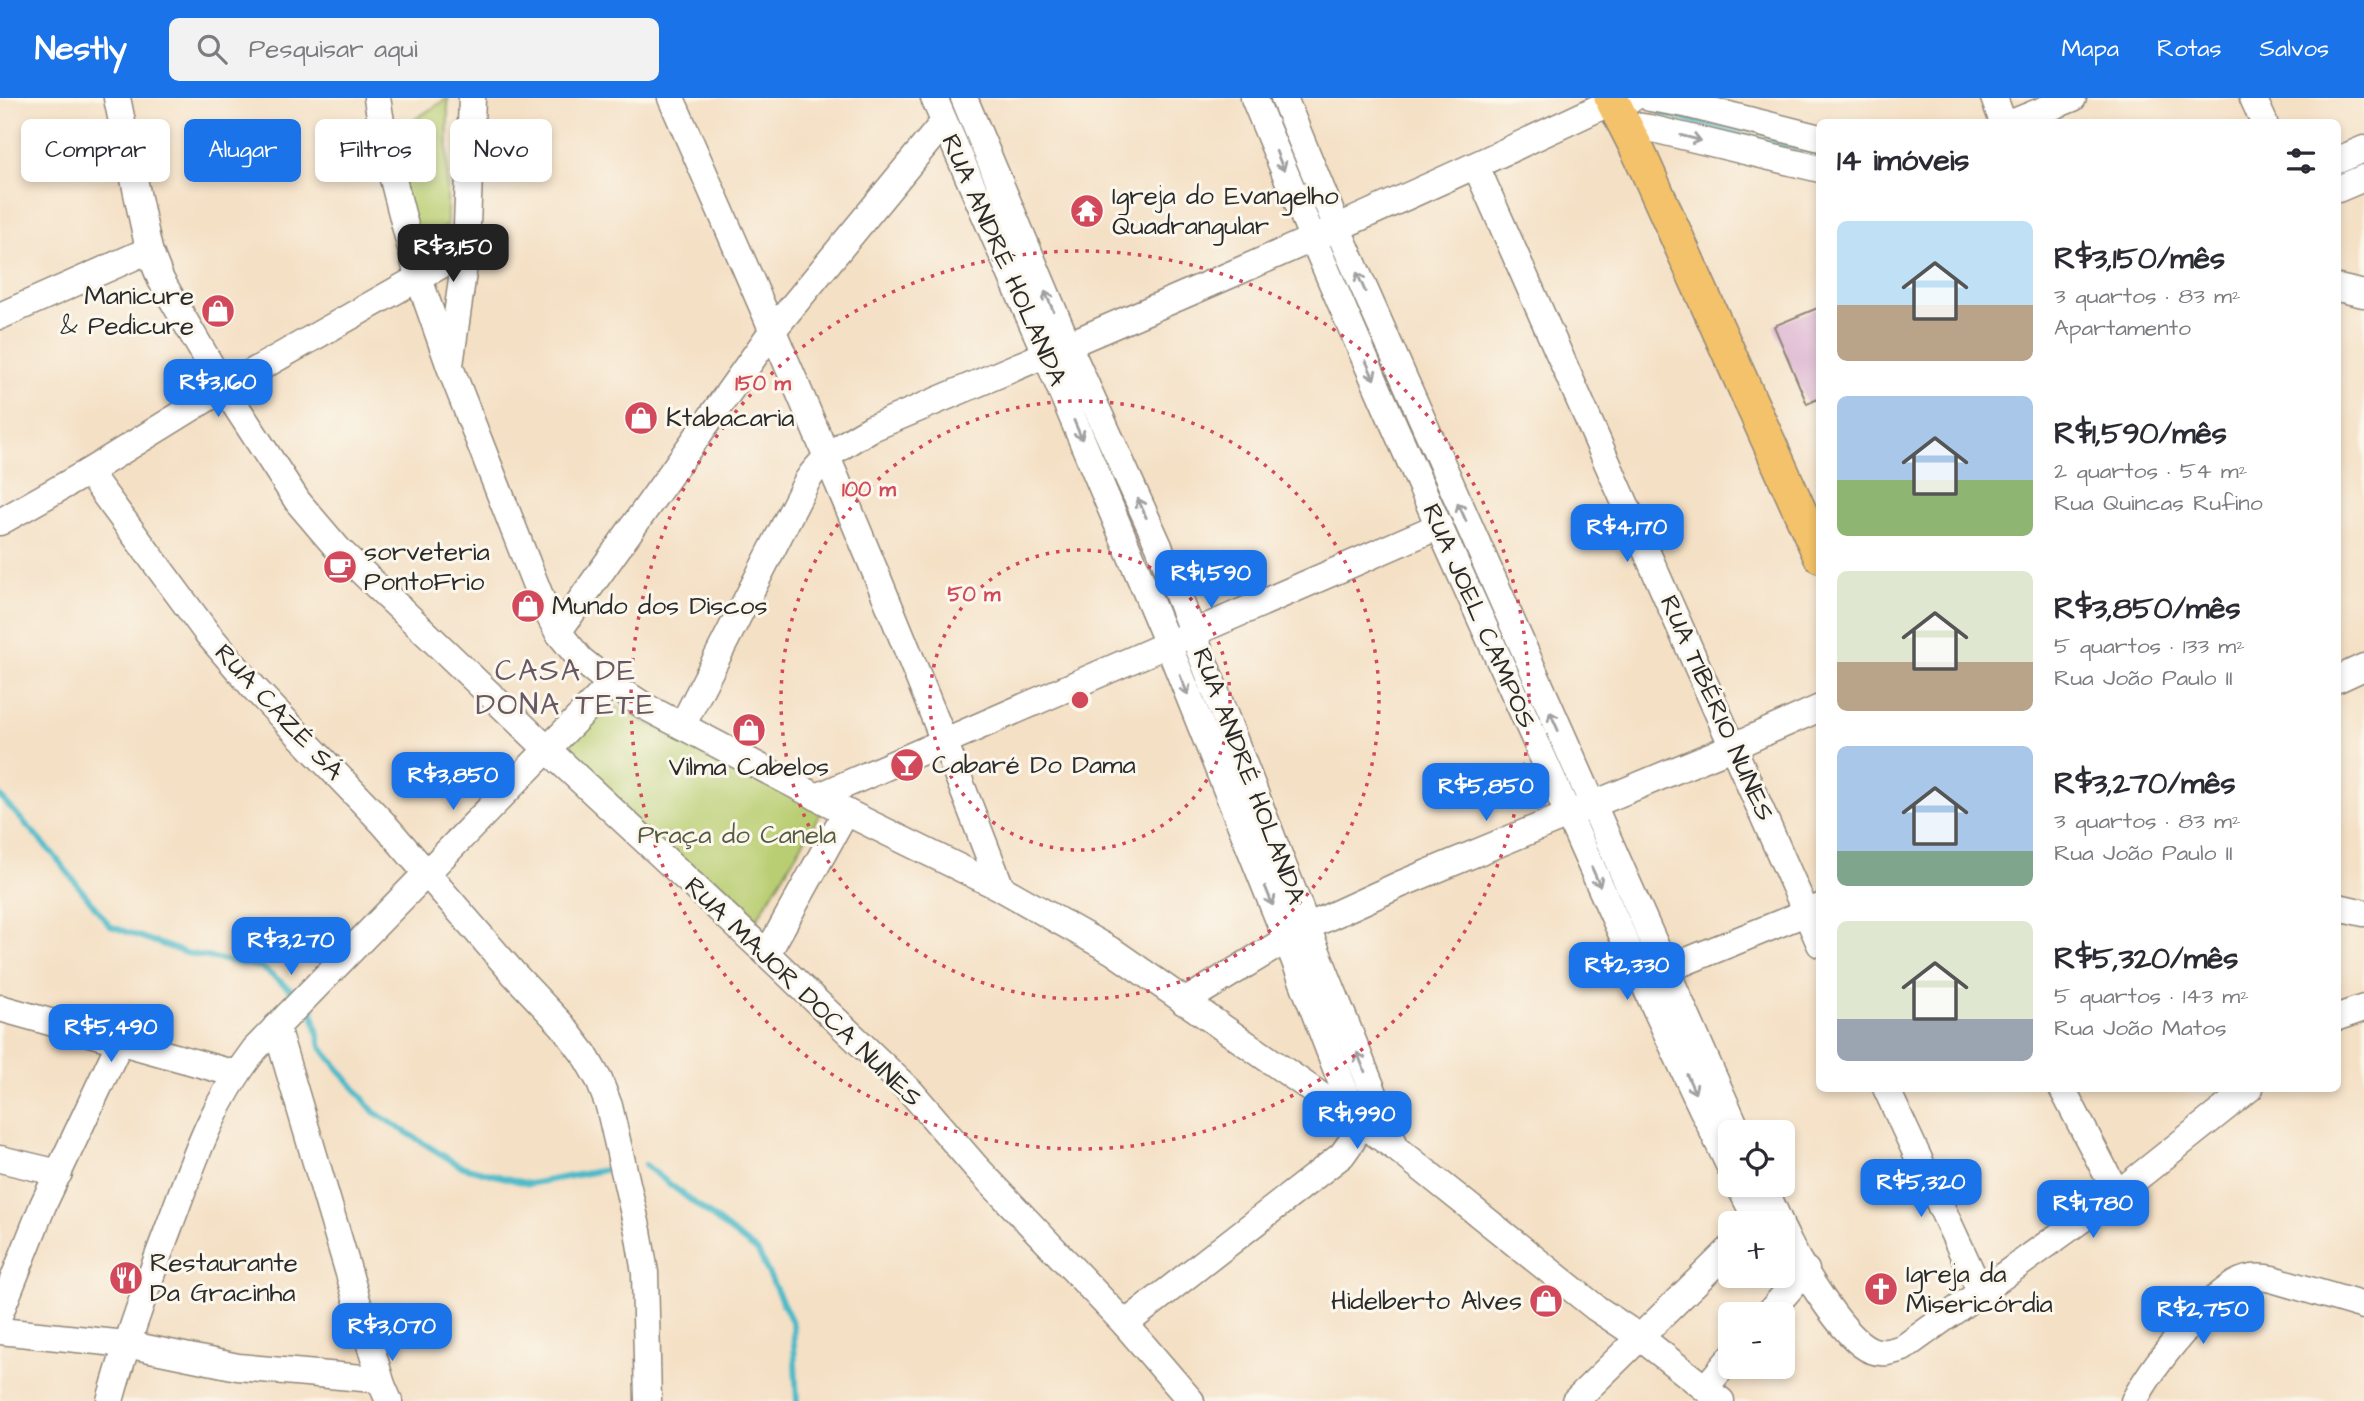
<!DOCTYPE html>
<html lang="pt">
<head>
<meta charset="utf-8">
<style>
	body { margin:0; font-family:"Architects Daughter",sans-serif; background:#f2f2f3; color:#2b2b33; height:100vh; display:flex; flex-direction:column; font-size:26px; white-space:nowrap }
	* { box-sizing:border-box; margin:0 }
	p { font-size:23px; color:#7c7c81 }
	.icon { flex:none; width:38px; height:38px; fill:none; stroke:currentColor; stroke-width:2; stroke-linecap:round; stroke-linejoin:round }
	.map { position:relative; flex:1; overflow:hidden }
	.details { position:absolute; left:1816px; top:21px; width:525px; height:973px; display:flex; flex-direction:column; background:#fff; border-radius:10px; box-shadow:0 4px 10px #0003 }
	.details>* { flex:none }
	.banner { position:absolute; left:21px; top:21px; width:665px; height:63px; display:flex; gap:14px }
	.buttons { position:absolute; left:1718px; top:1022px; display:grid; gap:14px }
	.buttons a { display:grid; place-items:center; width:77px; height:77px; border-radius:10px; background:#fff; box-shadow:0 4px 10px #0003; font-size:35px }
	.price { position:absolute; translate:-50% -60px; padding:0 16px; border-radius:14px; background:#1a73e8; color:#fff; font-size:23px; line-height:46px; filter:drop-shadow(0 2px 4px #0008) }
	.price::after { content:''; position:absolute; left:50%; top:42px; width:21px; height:16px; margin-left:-10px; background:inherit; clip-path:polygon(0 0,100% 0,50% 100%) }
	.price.active { background:#222; color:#fff }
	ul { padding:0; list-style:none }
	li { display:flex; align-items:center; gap:21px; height:175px; padding:0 21px }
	li span { display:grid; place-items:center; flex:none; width:196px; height:140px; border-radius:10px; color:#555 }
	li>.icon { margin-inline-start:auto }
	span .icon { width:84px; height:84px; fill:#fffc; stroke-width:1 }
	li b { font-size:30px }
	h2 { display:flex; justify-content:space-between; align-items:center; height:84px; padding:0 21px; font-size:30px }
	.pill { padding:0 24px; border-radius:10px; background:#fff; box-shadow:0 4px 10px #0003; font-size:24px; line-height:63px }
	.pill.active { background:#1a73e8; color:#fff }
	header { display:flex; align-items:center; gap:42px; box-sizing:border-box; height:98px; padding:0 35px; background:#1a73e8; color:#fff }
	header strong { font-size:33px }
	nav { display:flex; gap:38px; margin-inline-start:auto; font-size:24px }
	.search { width:490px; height:63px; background:#f2f2f3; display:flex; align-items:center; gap:18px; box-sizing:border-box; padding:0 24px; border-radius:10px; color:#7c7c81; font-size:26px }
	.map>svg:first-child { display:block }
	.green { fill:#b9ce72; stroke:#727c4e; stroke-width:2 }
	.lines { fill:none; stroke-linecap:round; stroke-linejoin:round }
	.stream { stroke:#4cb9c8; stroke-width:6 }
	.building { fill:#d8aace }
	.minor-casing { stroke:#908678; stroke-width:29 }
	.major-casing { stroke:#908678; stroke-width:36 }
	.minor { stroke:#fff; stroke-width:26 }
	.major { stroke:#f3c26a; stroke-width:33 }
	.oneway { stroke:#a0a0a0 }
	.ring { fill:none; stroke:#d1495b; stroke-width:3.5; stroke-dasharray:3.5 7 }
	.labels { text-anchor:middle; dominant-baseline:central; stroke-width:6; stroke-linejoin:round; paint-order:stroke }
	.poi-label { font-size:26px; fill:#2b2b2b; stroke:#fbf7ec; text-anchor:start }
	.street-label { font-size:26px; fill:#2b2b2b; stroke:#fbf7ec }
	.park-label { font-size:26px; fill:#565c40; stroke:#fbf7ec }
	.quarter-label { font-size:30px; letter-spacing:2px; fill:#685764; stroke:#fbf7ec }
	.centre { fill:#d1495b; stroke:#fbf7ec; stroke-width:3.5 }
	.ring-label { font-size:21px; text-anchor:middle; font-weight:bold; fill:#d1495b; stroke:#fbf7ec; stroke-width:6; stroke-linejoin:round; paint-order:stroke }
</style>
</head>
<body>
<header>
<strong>Nestly</strong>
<div class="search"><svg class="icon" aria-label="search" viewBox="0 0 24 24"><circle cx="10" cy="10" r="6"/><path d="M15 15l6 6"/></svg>Pesquisar aqui</div>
<nav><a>Mapa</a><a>Rotas</a><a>Salvos</a></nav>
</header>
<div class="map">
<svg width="2364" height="1303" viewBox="0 0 2364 1303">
	<rect width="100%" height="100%" fill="#fbf7ec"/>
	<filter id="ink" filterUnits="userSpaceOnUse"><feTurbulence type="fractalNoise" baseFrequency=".0143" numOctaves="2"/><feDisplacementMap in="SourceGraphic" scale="14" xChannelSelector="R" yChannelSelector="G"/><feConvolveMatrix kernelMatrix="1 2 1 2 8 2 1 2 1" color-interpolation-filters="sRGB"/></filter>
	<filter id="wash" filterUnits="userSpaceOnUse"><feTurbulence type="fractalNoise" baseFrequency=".00686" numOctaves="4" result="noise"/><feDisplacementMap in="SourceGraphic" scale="28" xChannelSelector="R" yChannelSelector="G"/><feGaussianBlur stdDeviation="1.57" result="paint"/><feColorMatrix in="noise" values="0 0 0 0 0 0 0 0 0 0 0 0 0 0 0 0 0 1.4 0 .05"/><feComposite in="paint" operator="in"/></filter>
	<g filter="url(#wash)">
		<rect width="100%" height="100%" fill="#f4e0c5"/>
		<g class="green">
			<polygon points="448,0 447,128 410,155 389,38"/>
			<polygon points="611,606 822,713 751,831 557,653"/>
		</g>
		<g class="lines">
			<g class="stream">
				<polyline points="1660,15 1820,56"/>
				<polyline points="0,698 54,757 110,828 186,855 261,869 299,898"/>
				<polyline points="308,905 311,907 321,949 374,1014 460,1068 529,1086 604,1072"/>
				<polyline points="645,1067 758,1154 793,1226 797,1303"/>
			</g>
		</g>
		<g id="blocks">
			<polygon class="building" points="1820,209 1820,300 1807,306 1774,228"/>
		</g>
	</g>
	<g filter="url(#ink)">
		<use href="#blocks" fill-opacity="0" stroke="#908678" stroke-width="2"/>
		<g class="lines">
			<g class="minor-casing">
				<g id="minor">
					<polyline points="117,0 149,152 161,182 224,290 298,404 338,451 548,652 767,856 912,995 976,1069 1125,1226 1191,1303"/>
					<polyline points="377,0 386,54 418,178 450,269 544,508 558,534 580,561 611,586 646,609 846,714 1001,790 1114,854 1396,1050 1596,1210 1641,1240 1721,1303"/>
					<path d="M671 0C786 261 900 523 1001 790"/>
					<polyline points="934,0 1046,257 1168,546 1286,840 1357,1025 1352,1043 1342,1057 1125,1226"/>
					<polyline points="964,0 1068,247 1159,448 1307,829 1396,1050"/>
					<path d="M1254 0C1339 207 1431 411 1523 615 1591 767 1658 921 1731 1071"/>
					<polyline points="1284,0 1337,129 1738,1034"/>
					<polyline points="1650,0 1685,6 1820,40"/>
					<polyline points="1994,0 2003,24"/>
					<polyline points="2253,0 2264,24"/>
					<polyline points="2014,24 2073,0"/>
					<polyline points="1624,26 1649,30 1820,71"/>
					<polyline points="2338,62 2364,51"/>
					<polyline points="1476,68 1820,846"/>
					<polyline points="2338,91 2364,80"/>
					<polyline points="2338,190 2364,196"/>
					<polyline points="0,218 149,152"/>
					<polyline points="450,267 466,153 472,0"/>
					<polyline points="88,374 207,535 254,590 383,725 513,875 562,927 584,956 599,982 609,1008 638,1133 645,1175 648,1303"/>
					<polyline points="0,424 88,374 224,290 466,153"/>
					<polyline points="558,534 773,232 944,24"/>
					<polyline points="2338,581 2364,569"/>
					<path d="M682 628 807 383C823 358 847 344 872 330 1121 225 1369 119 1613 3L1633 0"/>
					<polyline points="817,699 1439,428"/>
					<polyline points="2338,809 2364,815"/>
					<polyline points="767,856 846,714"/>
					<polyline points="1650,878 1820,809"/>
					<polyline points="1184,904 1307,829 1401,786 1734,648 1820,610"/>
					<polyline points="0,910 236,976"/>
					<polyline points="2338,919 2364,910"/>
					<polyline points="276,929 382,1287"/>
					<polyline points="1886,990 1981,1195"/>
					<polyline points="2062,990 2117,1096"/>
					<polyline points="0,1061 59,1075"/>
					<polyline points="1739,1087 1757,1122 1763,1125"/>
					<polyline points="1763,1087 1780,1125"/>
					<path d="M1783 1133C1796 1162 1843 1241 1871 1252 1883 1257 1892 1253 1903 1250L2117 1096 2250 990"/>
					<polyline points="0,1215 43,1107 120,944"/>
					<polyline points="1768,1216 1806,1172"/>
					<polyline points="0,1233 126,1246 238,1269 374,1281 382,1287 389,1303"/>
					<polyline points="1705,1290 1731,1259"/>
					<path d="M110 1303C126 1244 147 1187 169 1129 194 1062 211 1008 255 951L611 586"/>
					<polyline points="1575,1303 1731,1150"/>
					<path d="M2134 1303C2153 1267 2200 1208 2235 1186 2247 1179 2259 1178 2272 1181L2364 1208"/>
				</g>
			</g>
			<g class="major-casing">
				<polyline id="major" points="1611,0 1640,57 1820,458"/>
			</g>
			<use href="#minor" class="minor"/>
			<use href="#major" class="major"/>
		</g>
		<defs><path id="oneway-shaft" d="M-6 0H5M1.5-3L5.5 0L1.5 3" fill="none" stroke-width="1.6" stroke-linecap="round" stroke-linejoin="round" transform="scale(1.75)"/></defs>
		<g class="oneway">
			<use href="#oneway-shaft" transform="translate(1691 40) rotate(14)"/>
			<use href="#oneway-shaft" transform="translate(1280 63) rotate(68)"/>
			<use href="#oneway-shaft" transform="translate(1361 184) rotate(-114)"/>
			<use href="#oneway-shaft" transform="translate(1049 203) rotate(-113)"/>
			<use href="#oneway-shaft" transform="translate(1370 272) rotate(66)"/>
			<use href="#oneway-shaft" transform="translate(1078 332) rotate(67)"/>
			<use href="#oneway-shaft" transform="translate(1142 410) rotate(-114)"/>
			<use href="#oneway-shaft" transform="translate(1462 414) rotate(-114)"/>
			<use href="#oneway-shaft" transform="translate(1184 587) rotate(68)"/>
			<use href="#oneway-shaft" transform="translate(1554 623) rotate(-114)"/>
			<use href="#oneway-shaft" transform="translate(1596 779) rotate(66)"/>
			<use href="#oneway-shaft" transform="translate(1269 798) rotate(68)"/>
			<use href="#oneway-shaft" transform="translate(1361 964) rotate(-112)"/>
			<use href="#oneway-shaft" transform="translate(1691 986) rotate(66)"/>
		</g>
	</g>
	<g class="ring">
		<circle cx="1080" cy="602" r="150"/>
		<circle cx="1080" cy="602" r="299"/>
		<circle cx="1080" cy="602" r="449"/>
	</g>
	<defs>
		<g id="temple-disc" transform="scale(1.75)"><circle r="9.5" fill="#d1495b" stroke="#fbf7ec"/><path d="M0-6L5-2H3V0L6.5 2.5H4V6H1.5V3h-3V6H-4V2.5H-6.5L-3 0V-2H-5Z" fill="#fff"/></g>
		<g id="shop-disc" transform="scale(1.75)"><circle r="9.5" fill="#d1495b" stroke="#fbf7ec"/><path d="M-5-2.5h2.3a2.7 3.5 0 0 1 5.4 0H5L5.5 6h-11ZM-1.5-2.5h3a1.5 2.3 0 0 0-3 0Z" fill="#fff"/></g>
		<g id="cafe-disc" transform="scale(1.75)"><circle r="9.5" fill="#d1495b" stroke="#fbf7ec"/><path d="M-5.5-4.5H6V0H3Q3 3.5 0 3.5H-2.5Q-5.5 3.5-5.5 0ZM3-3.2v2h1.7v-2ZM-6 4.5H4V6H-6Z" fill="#fff"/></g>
		<g id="bar-disc" transform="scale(1.75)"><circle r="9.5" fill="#d1495b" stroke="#fbf7ec"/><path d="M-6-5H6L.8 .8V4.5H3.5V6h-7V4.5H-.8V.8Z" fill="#fff"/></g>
		<g id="restaurant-disc" transform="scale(1.75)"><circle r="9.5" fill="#d1495b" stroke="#fbf7ec"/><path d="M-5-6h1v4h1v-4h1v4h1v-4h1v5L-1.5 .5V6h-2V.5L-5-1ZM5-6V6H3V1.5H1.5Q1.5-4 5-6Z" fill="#fff"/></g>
		<g id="church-disc" transform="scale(1.75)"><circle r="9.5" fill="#d1495b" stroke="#fbf7ec"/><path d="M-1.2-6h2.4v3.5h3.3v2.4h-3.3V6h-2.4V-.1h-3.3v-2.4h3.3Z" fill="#fff"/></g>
	</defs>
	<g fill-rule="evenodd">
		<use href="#temple-disc" x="1087" y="113"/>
		<use href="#shop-disc" x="218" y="213"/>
		<use href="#shop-disc" x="641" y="320"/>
		<use href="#cafe-disc" x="340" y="469"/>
		<use href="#shop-disc" x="528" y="508"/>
		<use href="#shop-disc" x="749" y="632"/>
		<use href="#bar-disc" x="907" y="667"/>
		<use href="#restaurant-disc" x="126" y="1180"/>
		<use href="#church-disc" x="1881" y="1191"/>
		<use href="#shop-disc" x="1546" y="1203"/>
	</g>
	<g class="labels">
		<g class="poi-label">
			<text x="1112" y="98">Igreja do Evangelho<tspan x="1112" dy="30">Quadrangular</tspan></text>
			<text x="194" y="198" text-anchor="end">Manicure<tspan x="194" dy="30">&amp; Pedicure</tspan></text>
			<text x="666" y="320">Ktabacaria</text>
			<text x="364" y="454">sorveteria<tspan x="364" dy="30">PontoFrio</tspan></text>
			<text x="552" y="508">Mundo dos Discos</text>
			<text x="932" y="667">Cabaré Do Dama</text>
			<text x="749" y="669" text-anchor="middle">Vilma Cabelos</text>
			<text x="150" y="1165">Restaurante<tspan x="150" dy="30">Da Gracinha</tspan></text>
			<text x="1906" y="1176">Igreja da<tspan x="1906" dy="30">Misericórdia</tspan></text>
			<text x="1522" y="1203" text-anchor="end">Hidelberto Alves</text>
		</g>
		<g class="street-label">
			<text transform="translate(1004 162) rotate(66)">RUA ANDRÉ HOLANDA</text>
			<text transform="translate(1479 518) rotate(66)">RUA JOEL CAMPOS</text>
			<text transform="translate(1717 610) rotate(66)">RUA TIBÉRIO NUNES</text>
			<text transform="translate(279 614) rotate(47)">RUA CAZÉ SÁ</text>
			<text transform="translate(1249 678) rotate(69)">RUA ANDRÉ HOLANDA</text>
			<text transform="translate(803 894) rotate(44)">RUA MAJOR DOCA NUNES</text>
		</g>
		<g class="park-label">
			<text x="737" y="737">Praça do Canela</text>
		</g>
		<g class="quarter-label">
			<text x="566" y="573">CASA DE<tspan x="566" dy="34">DONA TETE</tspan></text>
		</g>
	</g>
	<circle cx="1080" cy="602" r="10" class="centre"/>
	<g class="ring-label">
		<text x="763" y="292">150 m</text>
		<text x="869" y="398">100 m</text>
		<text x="974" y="503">50 m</text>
	</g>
</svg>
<div class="buttons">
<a><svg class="icon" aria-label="locate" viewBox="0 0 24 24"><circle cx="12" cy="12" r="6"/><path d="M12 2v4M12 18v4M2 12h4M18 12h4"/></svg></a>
<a>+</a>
<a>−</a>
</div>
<b class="price active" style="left:453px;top:186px">R$3,150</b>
<b class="price" style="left:218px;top:321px">R$3,160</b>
<b class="price" style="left:1627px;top:466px">R$4,170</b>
<b class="price" style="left:1211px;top:512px">R$1,590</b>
<b class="price" style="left:453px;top:714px">R$3,850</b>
<b class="price" style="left:1486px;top:725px">R$5,850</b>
<b class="price" style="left:291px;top:879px">R$3,270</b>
<b class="price" style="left:1627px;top:904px">R$2,330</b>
<b class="price" style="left:111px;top:966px">R$5,490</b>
<b class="price" style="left:1357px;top:1053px">R$1,990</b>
<b class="price" style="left:1921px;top:1121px">R$5,320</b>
<b class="price" style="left:2093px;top:1142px">R$1,780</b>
<b class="price" style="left:2203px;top:1248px">R$2,750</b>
<b class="price" style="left:392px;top:1265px">R$3,070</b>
<div class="banner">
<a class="pill">Comprar</a>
<a class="pill active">Alugar</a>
<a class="pill">Filtros</a>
<a class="pill">Novo</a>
</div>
<section class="details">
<h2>14 imóveis<svg class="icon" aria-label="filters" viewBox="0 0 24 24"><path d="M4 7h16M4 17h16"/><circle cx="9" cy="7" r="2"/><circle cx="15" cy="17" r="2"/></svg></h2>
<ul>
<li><span style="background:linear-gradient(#bfe0f5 60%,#b9a48a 0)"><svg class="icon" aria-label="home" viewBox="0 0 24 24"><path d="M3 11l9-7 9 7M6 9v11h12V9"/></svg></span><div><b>R$3,150/mês</b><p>3 quartos · 83 m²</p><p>Apartamento</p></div></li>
<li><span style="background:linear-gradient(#a9c7e8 60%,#8fb573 0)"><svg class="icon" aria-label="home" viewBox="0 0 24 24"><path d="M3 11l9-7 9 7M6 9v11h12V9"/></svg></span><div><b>R$1,590/mês</b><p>2 quartos · 54 m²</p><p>Rua Quincas Rufino</p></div></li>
<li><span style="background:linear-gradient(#dfe7d0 65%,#b9a48a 0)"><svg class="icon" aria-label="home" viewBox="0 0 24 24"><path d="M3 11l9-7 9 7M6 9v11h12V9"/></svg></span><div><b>R$3,850/mês</b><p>5 quartos · 133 m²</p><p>Rua João Paulo II</p></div></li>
<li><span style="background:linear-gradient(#a9c7e8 75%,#7fa58c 0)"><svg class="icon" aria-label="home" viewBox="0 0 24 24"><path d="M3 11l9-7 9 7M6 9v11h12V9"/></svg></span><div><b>R$3,270/mês</b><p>3 quartos · 83 m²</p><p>Rua João Paulo II</p></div></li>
<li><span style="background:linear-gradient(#dfe7d0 70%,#9aa5b1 0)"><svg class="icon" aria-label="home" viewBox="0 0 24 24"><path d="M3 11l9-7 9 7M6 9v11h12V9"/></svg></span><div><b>R$5,320/mês</b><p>5 quartos · 143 m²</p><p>Rua João Matos</p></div></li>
</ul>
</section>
</div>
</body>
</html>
